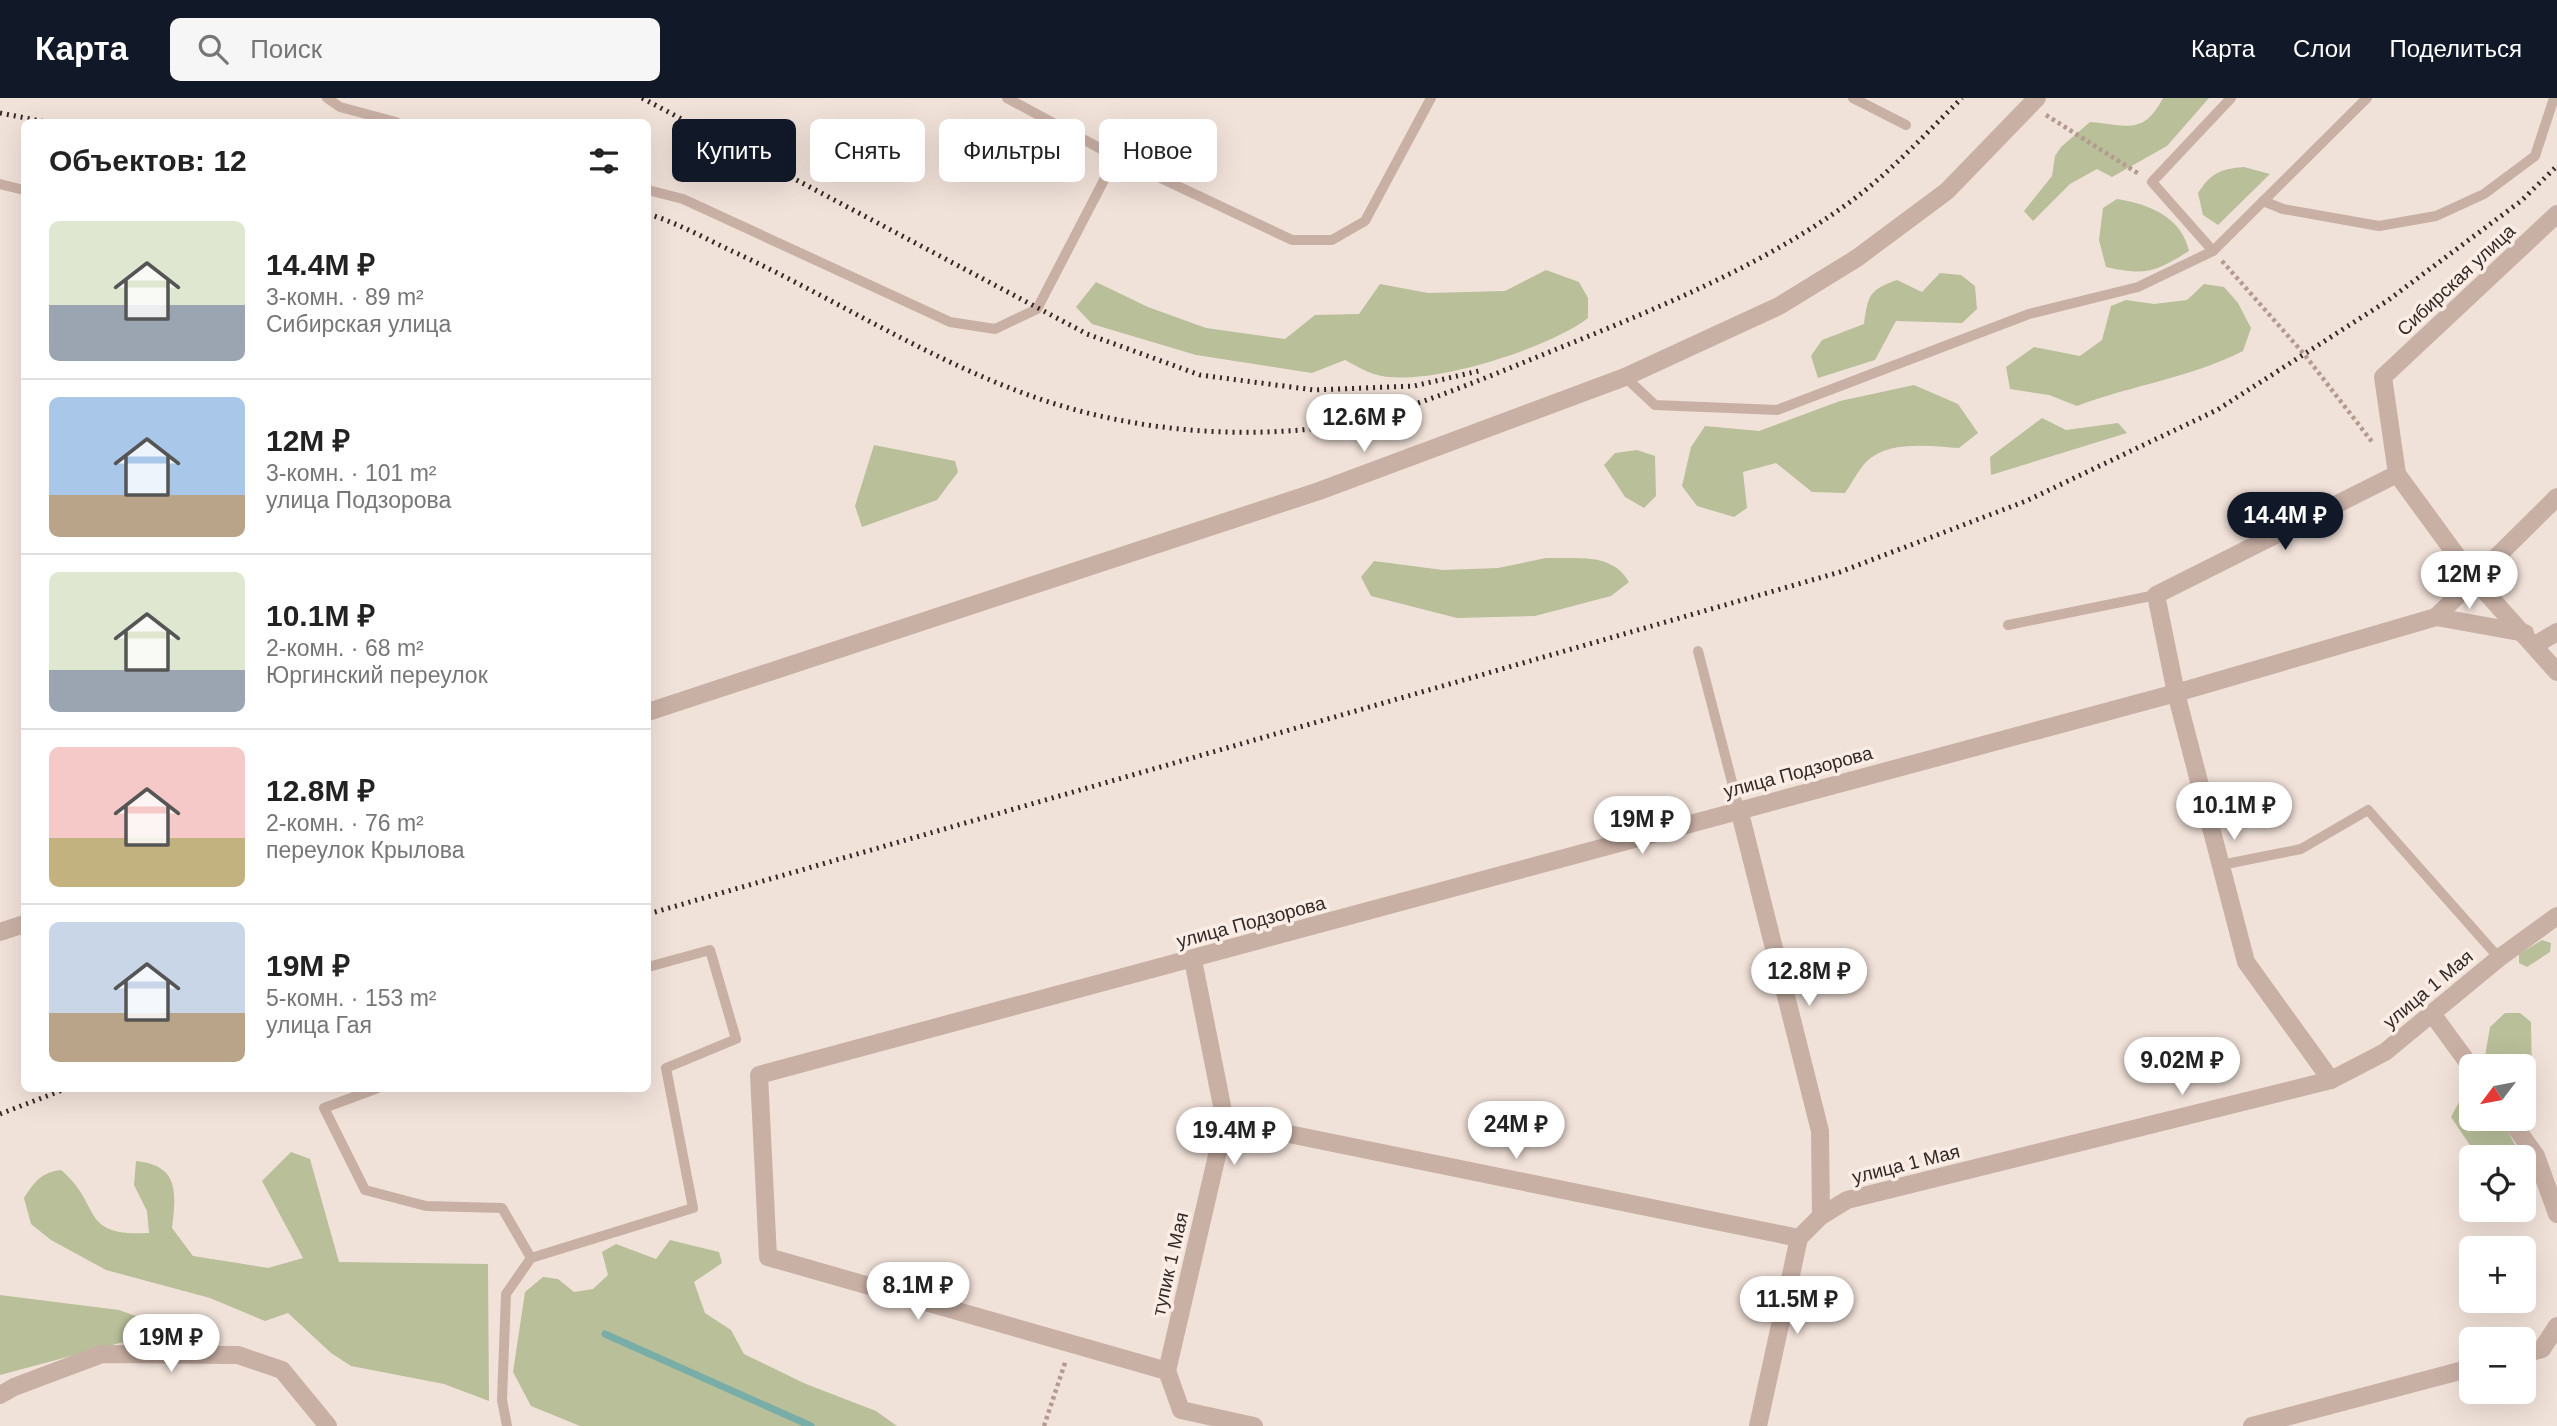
<!DOCTYPE html>
<html lang="ru">
<head>
<meta charset="utf-8">
<style>
	body { margin:0; font-family:Arial,sans-serif; background:#f6f6f6; color:#222; height:100vh; display:flex; flex-direction:column; font-size:26px; white-space:nowrap }
	* { box-sizing:border-box; margin:0 }
	p { font-size:23px; color:#767676 }
	.icon { flex:none; width:38px; height:38px; fill:none; stroke:currentColor; stroke-width:2; stroke-linecap:round; stroke-linejoin:round }
	.map { position:relative; flex:1; overflow:hidden }
	.drawer { position:absolute; left:21px; top:21px; width:630px; height:973px; display:flex; flex-direction:column; background:#fff; border-radius:10px; box-shadow:0 7px 28px #0002 }
	.drawer>* { flex:none }
	.banner { position:absolute; left:672px; top:21px; width:665px; height:63px; display:flex; gap:14px }
	.needle { width:46px; rotate:238deg }
	.controls { position:absolute; left:2459px; top:956px; display:grid; gap:14px }
	.controls a { display:grid; place-items:center; width:77px; height:77px; border-radius:10px; background:#fff; box-shadow:0 7px 28px #0002; font-size:35px }
	.price { position:absolute; translate:-50% -60px; padding:0 16px; border-radius:24px; background:#fff; color:#222; font-size:23px; line-height:46px; filter:drop-shadow(0 2px 4px #0008) }
	.price::after { content:''; position:absolute; left:50%; top:42px; width:21px; height:16px; margin-left:-10px; background:inherit; clip-path:polygon(0 0,100% 0,50% 100%) }
	.price.on { background:#111827; color:#fff }
	ul { padding:0; list-style:none }
	li { display:flex; align-items:center; gap:21px; height:175px; padding:0 28px }
	li+li { border-top:2px solid #e0e0e0 }
	li span { display:grid; place-items:center; flex:none; width:196px; height:140px; border-radius:10px; color:#555 }
	li>.icon { margin-inline-start:auto }
	span .icon { width:84px; height:84px; fill:#fffc; stroke-width:1 }
	li b { font-size:30px }
	h2 { display:flex; justify-content:space-between; align-items:center; height:84px; padding:0 28px; font-size:30px }
	.tag { padding:0 24px; border-radius:10px; background:#fff; box-shadow:0 7px 28px #0002; font-size:24px; line-height:63px }
	.tag.on { background:#111827; color:#fff }
	header { display:flex; align-items:center; gap:42px; box-sizing:border-box; height:98px; padding:0 35px; background:#111827; color:#fff }
	header strong { font-size:33px }
	nav { display:flex; gap:38px; margin-inline-start:auto; font-size:24px }
	.search { width:490px; height:63px; background:#f6f6f6; display:flex; align-items:center; gap:18px; box-sizing:border-box; padding:0 24px; border-radius:10px; color:#767676; font-size:26px }
	.map>svg:first-child { display:block }
	.green { fill:#b8bf99 }
	.lines { fill:none; stroke-linecap:round; stroke-linejoin:round }
	.stream { stroke:#78ada8; stroke-width:7 }
	.path { stroke:#b49a8f; stroke-width:4.5; stroke-dasharray:3.5 3.5; stroke-linecap:butt }
	.service { stroke:#c9b0a5; stroke-width:10 }
	.minor { stroke:#c9b0a5; stroke-width:18 }
	.rail { stroke:#342926; stroke-width:5; stroke-dasharray:2 5; stroke-linecap:butt }
	.labels { text-anchor:middle; dominant-baseline:central; stroke-width:7; stroke-linejoin:round; paint-order:stroke }
	.street-label { font-size:19px; fill:#342926; stroke:#f9ede5 }
</style>
</head>
<body>
<header>
<strong>Карта</strong>
<div class="search"><svg class="icon" aria-label="search" viewBox="0 0 24 24"><circle cx="10" cy="10" r="6"/><path d="M15 15l6 6"/></svg>Поиск</div>
<nav><a>Карта</a><a>Слои</a><a>Поделиться</a></nav>
</header>
<div class="map">
<svg width="2557" height="1328" viewBox="0 0 2557 1328">
	<rect width="100%" height="100%" fill="#f1e2d9"/>
	<g class="green">
		<path d="M2163 0H2209L2167 48 2112 79 2097 71 2070 86 2033 123 2024 113 2052 78 2055 58 2061 49 2090 24C2127 27 2143 38 2163 0Z"/>
		<path d="M2244 69 2270 76 2218 127 2203 117 2198 95C2211 75 2220 71 2244 69Z"/>
		<path d="M2117 101C2148 106 2181 118 2189 153 2155 174 2146 178 2106 169L2099 142 2103 110Z"/>
		<path d="M1546 172 1579 184 1588 200V220C1550 250 1421 292 1374 276 1364 273 1355 267 1345 262L1312 275 1196 257 1092 226 1076 209 1096 184 1148 209 1206 230 1285 241 1315 217 1359 216 1380 186 1428 195 1505 193Z"/>
		<path d="M1940 175 1961 177 1975 188 1977 211 1962 225 1896 223 1875 262 1818 280 1811 258 1822 242 1864 226C1868 197 1869 192 1897 182L1922 194Z"/>
		<path d="M2204 186 2224 189 2238 205 2251 230 2243 253C2190 280 2132 287 2077 308L2049 297 2010 291 2006 269 2034 249 2080 258 2102 242 2111 208 2126 202 2154 206 2187 202Z"/>
		<path d="M1914 287 1958 306 1978 335 1959 350C1931 348 1889 342 1867 363 1859 371 1852 385 1845 395L1812 394 1776 365 1743 374 1747 410 1734 419 1697 408 1682 388 1691 349 1705 328 1759 333 1840 303Z"/>
		<polygon points="2042,320 2066,332 2118,325 2127,335 1991,377 1990,359"/>
		<polygon points="874,347 955,363 958,374 937,402 862,429 855,408"/>
		<polygon points="1637,352 1655,358 1656,398 1644,410 1625,399 1604,367 1615,355"/>
		<path d="M1546 460C1577 461 1612 454 1629 484L1611 498 1535 518 1457 520 1371 498 1361 479 1374 463 1443 472 1498 470Z"/>
		<polygon points="2542,842 2551,845 2550,854 2527,869 2519,865 2519,856"/>
		<polygon points="2505,915 2520,915 2531,924 2532,977 2526,988 2524,968 2486,968 2484,964 2490,929"/>
		<polygon points="2471,994 2471,1020 2500,1020 2522,1059 2478,1059 2451,1019 2459,1004"/>
		<path d="M291 1054 310 1061 339 1164 488 1166 489 1303 444 1286 351 1268 331 1255 288 1215 265 1223 210 1200 106 1172 51 1142 31 1126 24 1100C34 1084 42 1074 61 1072 103 1107 78 1139 149 1135L147 1113 134 1087 136 1063C180 1067 176 1096 172 1130L193 1158 268 1170 303 1160 262 1083Z"/>
		<polygon points="670,1142 719,1154 722,1165 694,1184 705,1215 731,1232 744,1256 806,1286 876,1313 897,1328 580,1328 531,1308 513,1274 525,1194 543,1179 558,1181 574,1194 593,1191 608,1177 602,1154 616,1146 656,1161"/>
		<polygon points="0,1197 119,1212 172,1231 0,1277"/>
	</g>
	<g class="lines">
		<polyline class="stream" points="605,1236 811,1328"/>
		<g class="path">
			<polyline points="2046,17 2139,76"/>
			<polyline points="2222,163 2304,256 2373,345"/>
			<polyline points="1044,1328 1066,1262"/>
		</g>
		<g class="service">
			<polyline points="327,0 340,9 396,24"/>
			<polyline points="1007,0 1116,59 1292,142 1332,142 1365,123 1431,0"/>
			<polyline points="1853,0 1906,27"/>
			<polyline points="0,86 24,92"/>
			<polyline points="648,92 683,101 950,224 995,231 1037,211 1116,59"/>
			<polyline points="2263,103 2283,111 2379,128 2436,118 2484,96 2535,58 2554,0"/>
			<polyline points="2213,153 2152,84 2231,0"/>
			<polyline points="1625,279 1655,307 1777,312 2029,216 2138,189 2213,153 2367,0"/>
			<polyline points="2008,527 2156,497"/>
			<polyline points="1698,553 1739,711"/>
			<polyline points="2221,767 2301,751 2368,712 2499,860"/>
			<polyline points="378,990 324,1010 365,1092 426,1108 502,1110 531,1160"/>
			<polyline points="507,1328 502,1302 506,1196 531,1160 693,1110 666,970 736,941 710,852 648,869"/>
		</g>
		<g class="minor">
			<polyline points="2557,116 2383,279 2397,376 2473,480 2557,574"/>
			<polyline points="2436,519 2557,399"/>
			<polyline points="2535,547 2557,534"/>
			<polyline points="648,614 1319,393 1625,279 1779,208 1857,160 1947,93 2037,0"/>
			<polyline points="1739,711 1820,1033 1821,1118"/>
			<polyline points="0,834 24,826"/>
			<polyline points="2433,917 2471,969"/>
			<polyline points="2331,982 2246,864 2176,595 2156,497 2397,376"/>
			<polyline points="2509,1020 2536,1058 2557,1116"/>
			<polyline points="1225,1023 1799,1140"/>
			<polyline points="1799,1140 1821,1118 1847,1102 2331,982 2385,954 2499,860 2557,818"/>
			<polyline points="2524,1256 2542,1251 2557,1228"/>
			<polyline points="1167,1273 1225,1023 1193,862"/>
			<polyline points="0,1297 14,1289 102,1256 238,1257 282,1272 328,1328"/>
			<polyline points="1254,1328 1181,1312 1167,1273 768,1159 759,977 2176,595 2436,519 2525,535"/>
			<polyline points="1758,1328 1799,1140"/>
			<polyline points="2252,1328 2471,1270"/>
		</g>
		<g class="rail">
			<polyline points="642,0 1087,236 1200,277 1314,292 1414,288 1483,272"/>
			<polyline points="0,15 46,24"/>
			<path d="M648 116C678 125 706 141 734 154 840 203 938 268 1049 304 1130 330 1217 339 1301 332 1383 324 1462 289 1537 259 1643 216 1757 172 1850 104 1891 74 1926 35 1962 0"/>
			<polyline points="648,816 1840,474 2026,403 2217,312 2387,203 2521,103 2557,68"/>
			<polyline points="0,1016 68,990"/>
		</g>
	</g>
	<g class="labels">
		<g class="street-label">
			<text transform="translate(2456 182) rotate(-43)">Сибирская улица</text>
			<text transform="translate(1798 674) rotate(-15)">улица Подзорова</text>
			<text transform="translate(1251 824) rotate(-15)">улица Подзорова</text>
			<text transform="translate(2428 891) rotate(-40)">улица 1 Мая</text>
			<text transform="translate(1906 1066) rotate(-14)">улица 1 Мая</text>
			<text transform="translate(1170 1166) rotate(-77)">тупик 1 Мая</text>
		</g>
	</g>
</svg>
<div class="controls">
<a><svg class="needle" viewBox="-14 -14 28 28"><path d="M0-13l5 13h-10z" fill="#e53935"/><path d="M0 13l5-13h-10z" fill="#767676"/></svg></a>
<a><svg class="icon" aria-label="locate" viewBox="0 0 24 24"><circle cx="12" cy="12" r="6"/><path d="M12 2v4M12 18v4M2 12h4M18 12h4"/></svg></a>
<a>+</a>
<a>−</a>
</div>
<b class="price" style="left:1364px;top:356px">12.6M ₽</b>
<b class="price on" style="left:2285px;top:454px">14.4M ₽</b>
<b class="price" style="left:2469px;top:513px">12M ₽</b>
<b class="price" style="left:2234px;top:744px">10.1M ₽</b>
<b class="price" style="left:1642px;top:758px">19M ₽</b>
<b class="price" style="left:1809px;top:910px">12.8M ₽</b>
<b class="price" style="left:2182px;top:999px">9.02M ₽</b>
<b class="price" style="left:1516px;top:1063px">24M ₽</b>
<b class="price" style="left:1234px;top:1069px">19.4M ₽</b>
<b class="price" style="left:918px;top:1224px">8.1M ₽</b>
<b class="price" style="left:1797px;top:1238px">11.5M ₽</b>
<b class="price" style="left:171px;top:1276px">19M ₽</b>
<div class="banner">
<a class="tag on">Купить</a>
<a class="tag">Снять</a>
<a class="tag">Фильтры</a>
<a class="tag">Новое</a>
</div>
<section class="drawer">
<h2>Объектов: 12<svg class="icon" aria-label="filters" viewBox="0 0 24 24"><path d="M4 7h16M4 17h16"/><circle cx="9" cy="7" r="2"/><circle cx="15" cy="17" r="2"/></svg></h2>
<ul>
<li><span style="background:linear-gradient(#dfe7d0 60%,#9aa5b1 0)"><svg class="icon" aria-label="home" viewBox="0 0 24 24"><path d="M3 11l9-7 9 7M6 9v11h12V9"/></svg></span><div><b>14.4M ₽</b><p>3-комн. · 89 m²</p><p>Сибирская улица</p></div></li>
<li><span style="background:linear-gradient(#a9c7e8 70%,#b9a48a 0)"><svg class="icon" aria-label="home" viewBox="0 0 24 24"><path d="M3 11l9-7 9 7M6 9v11h12V9"/></svg></span><div><b>12M ₽</b><p>3-комн. · 101 m²</p><p>улица Подзорова</p></div></li>
<li><span style="background:linear-gradient(#dfe7d0 70%,#9aa5b1 0)"><svg class="icon" aria-label="home" viewBox="0 0 24 24"><path d="M3 11l9-7 9 7M6 9v11h12V9"/></svg></span><div><b>10.1M ₽</b><p>2-комн. · 68 m²</p><p>Юргинский переулок</p></div></li>
<li><span style="background:linear-gradient(#f6c9c9 65%,#c2b280 0)"><svg class="icon" aria-label="home" viewBox="0 0 24 24"><path d="M3 11l9-7 9 7M6 9v11h12V9"/></svg></span><div><b>12.8M ₽</b><p>2-комн. · 76 m²</p><p>переулок Крылова</p></div></li>
<li><span style="background:linear-gradient(#c9d6e8 65%,#b9a48a 0)"><svg class="icon" aria-label="home" viewBox="0 0 24 24"><path d="M3 11l9-7 9 7M6 9v11h12V9"/></svg></span><div><b>19M ₽</b><p>5-комн. · 153 m²</p><p>улица Гая</p></div></li>
</ul>
</section>
</div>
</body>
</html>
